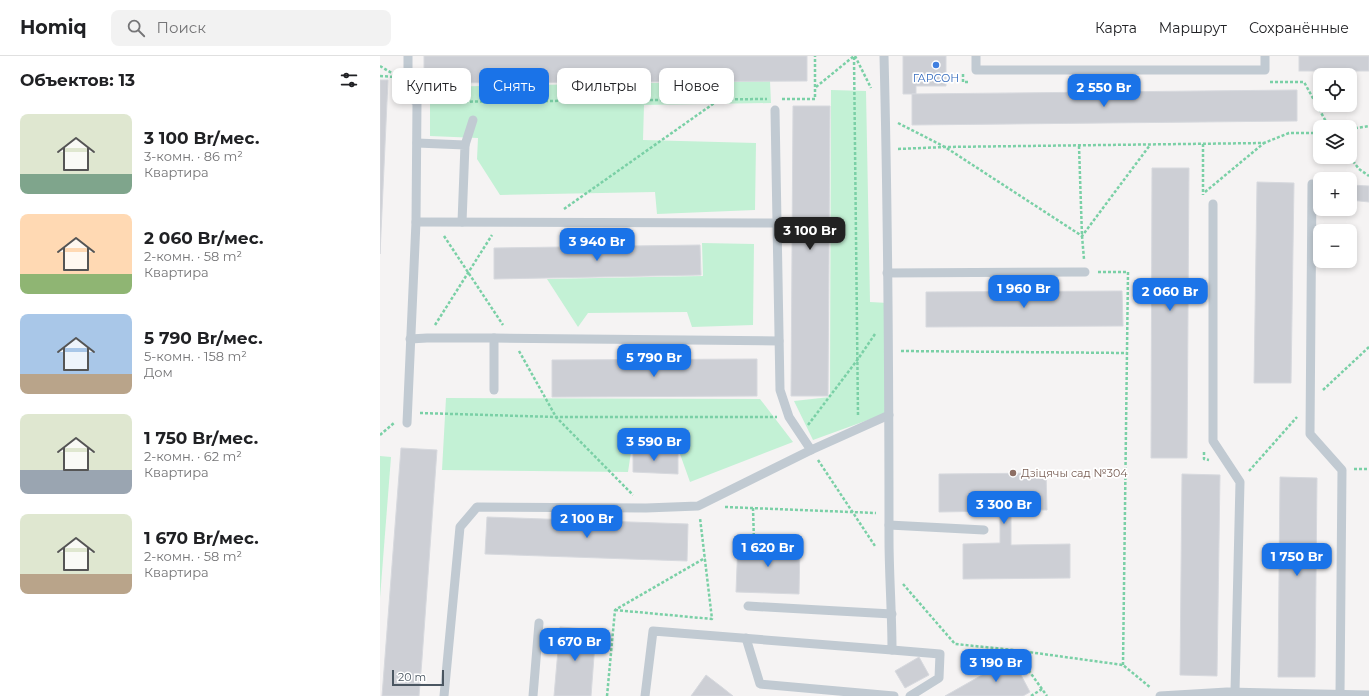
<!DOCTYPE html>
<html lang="ru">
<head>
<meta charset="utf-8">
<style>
	body { margin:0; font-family:Montserrat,sans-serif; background:#f2f2f2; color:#202124; height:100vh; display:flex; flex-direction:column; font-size:15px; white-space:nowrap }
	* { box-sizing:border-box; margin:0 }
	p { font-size:13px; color:#757577 }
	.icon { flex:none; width:22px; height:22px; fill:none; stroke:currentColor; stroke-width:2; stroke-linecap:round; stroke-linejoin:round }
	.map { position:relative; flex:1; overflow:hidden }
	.sheet { display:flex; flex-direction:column; background:#fff; width:380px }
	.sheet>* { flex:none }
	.banner { position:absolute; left:12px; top:12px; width:380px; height:36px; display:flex; gap:8px }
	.tools { position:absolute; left:933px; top:12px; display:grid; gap:8px }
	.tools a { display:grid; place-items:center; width:44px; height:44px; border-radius:8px; background:#fff; box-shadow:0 2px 6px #0003; font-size:20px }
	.scale { position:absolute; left:12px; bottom:10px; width:52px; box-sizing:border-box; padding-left:4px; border:2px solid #4a5661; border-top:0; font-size:11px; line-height:14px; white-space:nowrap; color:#4a5661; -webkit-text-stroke:3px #fff; paint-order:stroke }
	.price { position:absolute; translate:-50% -34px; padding:0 9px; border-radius:8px; background:#1a73e8; color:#fff; font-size:13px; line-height:26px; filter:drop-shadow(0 1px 2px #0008) }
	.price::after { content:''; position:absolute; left:50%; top:24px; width:12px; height:9px; margin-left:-6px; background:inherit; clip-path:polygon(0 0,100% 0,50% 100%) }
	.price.current { background:#222; color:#fff }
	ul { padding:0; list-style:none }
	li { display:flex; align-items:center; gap:12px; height:100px; padding:0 20px }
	li span { display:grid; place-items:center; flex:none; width:112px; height:80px; border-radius:8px; color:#555 }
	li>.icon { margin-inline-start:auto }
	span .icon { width:48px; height:48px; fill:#fffc; stroke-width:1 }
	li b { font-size:17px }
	h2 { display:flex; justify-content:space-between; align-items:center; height:48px; padding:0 20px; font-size:17px }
	.tag { padding:0 14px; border-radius:8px; background:#fff; box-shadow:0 2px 6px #0003; font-size:14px; line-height:36px }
	.tag.current { background:#1a73e8; color:#fff }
	header { display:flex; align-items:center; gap:24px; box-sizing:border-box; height:56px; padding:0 20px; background:#fff; border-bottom:1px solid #e0e0e0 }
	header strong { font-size:19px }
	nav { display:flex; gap:22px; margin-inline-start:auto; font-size:14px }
	.search { width:280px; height:36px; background:#f2f2f2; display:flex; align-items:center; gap:10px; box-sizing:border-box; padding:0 14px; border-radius:8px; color:#757577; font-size:15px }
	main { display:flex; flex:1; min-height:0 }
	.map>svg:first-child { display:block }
	.green { fill:#c3f1d5 }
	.building { fill:#cdcfd5; stroke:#d7d9de }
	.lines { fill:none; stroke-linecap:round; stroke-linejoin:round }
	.path { stroke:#7ad0a6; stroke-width:2.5; stroke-dasharray:3 2; stroke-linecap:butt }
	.lane { stroke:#c1cad2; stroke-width:9 }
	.shop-dot { fill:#3f7fe0; stroke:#fff; stroke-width:1.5 }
	.education-dot { fill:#8d6e63; stroke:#fff; stroke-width:1.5 }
	.labels { text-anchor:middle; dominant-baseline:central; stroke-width:3.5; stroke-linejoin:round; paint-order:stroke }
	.shop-label { font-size:11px; fill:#366cbe; stroke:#fff }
	.education-label { font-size:11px; fill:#785e54; stroke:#fff; text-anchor:start }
</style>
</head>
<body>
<header>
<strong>Homiq</strong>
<div class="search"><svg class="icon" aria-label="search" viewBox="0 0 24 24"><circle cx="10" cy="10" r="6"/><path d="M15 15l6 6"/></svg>Поиск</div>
<nav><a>Карта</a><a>Маршрут</a><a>Сохранённые</a></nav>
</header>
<main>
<section class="sheet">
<h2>Объектов: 13<svg class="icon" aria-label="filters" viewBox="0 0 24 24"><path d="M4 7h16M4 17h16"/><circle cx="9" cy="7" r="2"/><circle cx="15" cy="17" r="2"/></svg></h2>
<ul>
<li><span style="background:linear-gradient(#dfe7d0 75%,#7fa58c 0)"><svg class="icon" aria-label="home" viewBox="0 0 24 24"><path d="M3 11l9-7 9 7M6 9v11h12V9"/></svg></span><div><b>3 100 Br/мес.</b><p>3-комн. · 86 m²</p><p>Квартира</p></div></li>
<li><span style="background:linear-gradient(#ffd9b3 75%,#8fb573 0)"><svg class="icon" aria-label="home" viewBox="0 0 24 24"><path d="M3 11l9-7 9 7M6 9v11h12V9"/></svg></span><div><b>2 060 Br/мес.</b><p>2-комн. · 58 m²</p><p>Квартира</p></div></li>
<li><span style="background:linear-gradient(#a9c7e8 75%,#b9a48a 0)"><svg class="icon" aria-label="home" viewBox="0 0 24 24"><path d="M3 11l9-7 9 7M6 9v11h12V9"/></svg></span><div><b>5 790 Br/мес.</b><p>5-комн. · 158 m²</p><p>Дом</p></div></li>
<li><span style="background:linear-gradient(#dfe7d0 70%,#9aa5b1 0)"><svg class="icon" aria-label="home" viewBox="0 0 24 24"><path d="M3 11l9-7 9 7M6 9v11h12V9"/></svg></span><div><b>1 750 Br/мес.</b><p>2-комн. · 62 m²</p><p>Квартира</p></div></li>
<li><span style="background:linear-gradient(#dfe7d0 75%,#b9a48a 0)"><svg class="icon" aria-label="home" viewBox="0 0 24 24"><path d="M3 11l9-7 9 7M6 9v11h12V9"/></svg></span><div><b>1 670 Br/мес.</b><p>2-комн. · 58 m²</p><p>Квартира</p></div></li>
</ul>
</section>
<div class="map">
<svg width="989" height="640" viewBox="0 0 989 640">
	<rect width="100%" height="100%" fill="#f5f3f3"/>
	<g class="green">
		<polygon points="390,25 391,47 264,49 263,84 376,87 375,154 277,158 275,136 120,139 97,103 98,82 50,80 50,31"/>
		<polygon points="451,34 486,35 490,246 508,247 510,356 433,384 414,345 450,341"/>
		<polygon points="322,187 374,188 373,269 312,271 307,256 208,257 198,271 167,223 323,220"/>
		<polygon points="66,342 380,343 413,386 310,426 300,398 270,396 270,390 252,389 248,416 62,414"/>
		<polygon points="0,400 11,401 0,542"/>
	</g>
	<g class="building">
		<polygon points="44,0 427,0 427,25 44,27"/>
		<polygon points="523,0 566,0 566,30 536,30 536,38 523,38"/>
		<rect x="919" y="0" width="70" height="15"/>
		<polygon points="0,24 8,24 0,198"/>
		<polygon points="917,34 917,65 532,69 532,38"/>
		<polygon points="413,50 450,50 448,340 411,340"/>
		<polygon points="772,112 809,112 807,402 771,402"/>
		<polygon points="950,119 966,120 965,123 950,123"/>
		<polygon points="877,126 914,127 911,327 874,327"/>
		<polygon points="970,129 989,130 989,146 970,144"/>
		<polygon points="320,189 321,219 114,223 114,192"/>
		<polygon points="742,235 743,270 546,271 546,236"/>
		<polygon points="377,303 377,340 172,341 172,304"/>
		<polygon points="253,391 269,391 269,397 298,398 298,418 253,416"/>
		<polygon points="21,392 57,394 42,603 39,640 2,640"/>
		<polygon points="666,417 667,454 631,454 631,489 690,488 690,522 583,523 583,488 620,487 620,455 559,456 559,418"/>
		<polygon points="802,418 840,419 837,620 800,619"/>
		<polygon points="900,421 937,422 935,621 898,621"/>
		<polygon points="107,461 308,468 307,505 105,498"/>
		<polygon points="358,485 420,487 419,538 356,536"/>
		<polygon points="180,571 216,574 211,640 174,640"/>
		<polygon points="539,601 549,619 525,632 515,615"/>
		<polygon points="632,602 650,636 643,640 565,640"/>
		<polygon points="326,619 343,632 353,640 311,640"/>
	</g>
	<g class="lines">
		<g class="path">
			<polyline points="475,0 491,32"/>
			<polyline points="474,1 478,360"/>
			<polyline points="0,10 15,19"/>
			<polyline points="583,18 583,26 589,26"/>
			<polyline points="0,20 15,21"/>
			<polyline points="890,26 924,26 949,71"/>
			<polyline points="436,31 474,0"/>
			<polyline points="402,43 435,43 435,0"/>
			<polyline points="50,46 387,43"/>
			<polyline points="518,67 565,91 702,180 770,89"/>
			<polyline points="970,73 989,70"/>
			<polyline points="823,88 823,139"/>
			<polyline points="699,90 702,180 704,203"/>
			<polyline points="518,93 565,91 884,87 909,77 940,77"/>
			<polyline points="970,101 979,113 989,120"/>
			<polyline points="825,136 884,87"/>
			<polyline points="184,153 340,43"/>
			<polyline points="64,180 123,269"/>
			<polyline points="718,216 748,216 743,609"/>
			<polyline points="55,269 112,179"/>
			<polyline points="139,295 176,361 253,439"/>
			<polyline points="521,295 747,297"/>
			<polyline points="943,334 989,291"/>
			<polyline points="40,357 176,361 397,361"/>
			<polyline points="428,369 478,303 495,278"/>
			<polyline points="0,379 14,367"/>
			<polyline points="824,396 824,403 829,404"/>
			<polyline points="438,404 495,490"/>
			<polyline points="974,413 989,413"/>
			<polyline points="869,415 917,361"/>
			<polyline points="345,451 496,457"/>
			<polyline points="373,452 374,486"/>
			<polyline points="523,528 575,588 634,594 743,609 771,632"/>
			<polyline points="235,554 332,563 320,462"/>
			<polyline points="634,594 667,640"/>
			<polyline points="227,640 235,554 325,502"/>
			<polyline points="651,640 662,633"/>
		</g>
		<g class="lane">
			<polyline points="596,0 596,14 885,14 885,0"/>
			<polyline points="395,54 400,334 409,361 431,394"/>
			<polyline points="37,87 85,89 82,166"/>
			<polyline points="85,89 93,64"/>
			<polyline points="932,128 930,378 962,414 960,639"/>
			<polyline points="833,148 833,385 860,426 855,636"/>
			<polyline points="36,166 397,167"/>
			<polyline points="507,217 705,216"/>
			<polyline points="114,282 114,334"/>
			<polyline points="30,283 47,282 114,282 399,285"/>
			<polyline points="27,367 36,166 37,46 28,41 28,0"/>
			<polyline points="509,469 604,474"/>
			<polyline points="368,550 512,558"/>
			<polyline points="366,582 380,628 514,640"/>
			<polyline points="512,594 560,598 559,622 530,640"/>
			<polyline points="64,640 80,471 97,451 266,452 318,450 431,394 509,359"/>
			<polyline points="153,640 159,567"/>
			<path d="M265 640 273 575 512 594C512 556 509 519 509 482 509 321 508 160 504 0"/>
			<polyline points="780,640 847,636 989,639"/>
		</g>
	</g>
	<circle class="shop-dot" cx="556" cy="9" r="4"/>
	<circle class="education-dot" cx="633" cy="417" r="4"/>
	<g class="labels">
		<g class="shop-label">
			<text x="556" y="22">ГАРСОН</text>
		</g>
		<g class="education-label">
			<text x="641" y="417">Дзіцячы сад №304</text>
		</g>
	</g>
</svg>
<div class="tools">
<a><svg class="icon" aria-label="locate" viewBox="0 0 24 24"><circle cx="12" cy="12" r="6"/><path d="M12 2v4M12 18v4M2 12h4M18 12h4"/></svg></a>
<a><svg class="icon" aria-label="layers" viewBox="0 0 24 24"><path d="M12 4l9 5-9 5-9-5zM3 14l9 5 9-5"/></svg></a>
<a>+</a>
<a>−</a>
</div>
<div class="scale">20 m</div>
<b class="price" style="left:724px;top:52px">2 550 Br</b>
<b class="price current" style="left:430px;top:195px">3 100 Br</b>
<b class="price" style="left:217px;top:206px">3 940 Br</b>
<b class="price" style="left:644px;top:253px">1 960 Br</b>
<b class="price" style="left:790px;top:256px">2 060 Br</b>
<b class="price" style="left:274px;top:322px">5 790 Br</b>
<b class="price" style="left:274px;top:406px">3 590 Br</b>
<b class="price" style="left:624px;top:469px">3 300 Br</b>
<b class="price" style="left:207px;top:483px">2 100 Br</b>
<b class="price" style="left:388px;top:512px">1 620 Br</b>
<b class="price" style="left:917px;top:521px">1 750 Br</b>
<b class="price" style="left:195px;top:606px">1 670 Br</b>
<b class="price" style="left:616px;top:627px">3 190 Br</b>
<div class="banner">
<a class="tag">Купить</a>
<a class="tag current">Снять</a>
<a class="tag">Фильтры</a>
<a class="tag">Новое</a>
</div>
</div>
</main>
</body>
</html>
